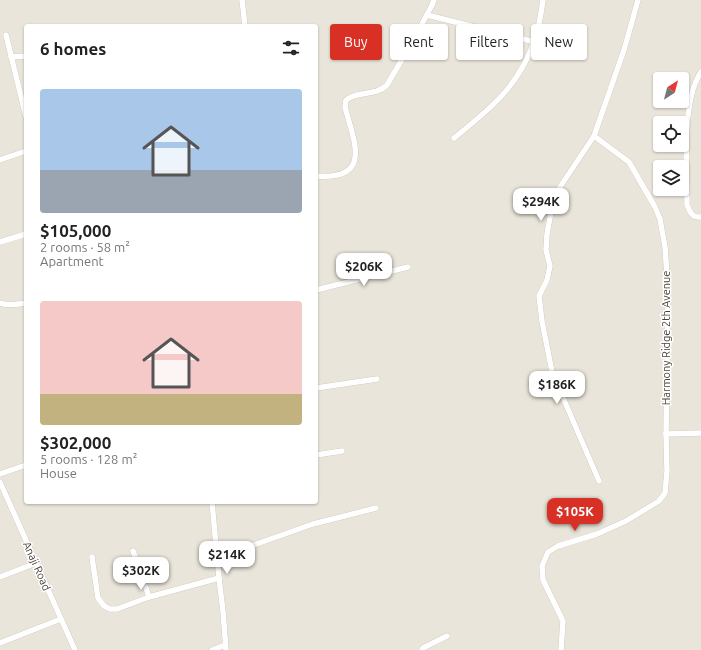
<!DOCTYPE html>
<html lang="en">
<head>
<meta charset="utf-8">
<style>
	body { margin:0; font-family:Ubuntu,sans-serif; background:#f2f2f2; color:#222; height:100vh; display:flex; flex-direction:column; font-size:15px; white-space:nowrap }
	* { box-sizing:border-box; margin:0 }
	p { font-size:13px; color:#767676 }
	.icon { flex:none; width:22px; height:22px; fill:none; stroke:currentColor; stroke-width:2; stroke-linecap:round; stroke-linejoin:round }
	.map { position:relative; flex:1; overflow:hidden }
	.drawer { position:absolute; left:24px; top:24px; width:294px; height:480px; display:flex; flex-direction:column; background:#fff; border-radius:4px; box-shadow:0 1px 3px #0004 }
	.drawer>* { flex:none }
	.top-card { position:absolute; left:330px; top:24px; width:311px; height:36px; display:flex; gap:8px }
	.needle { width:26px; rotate:36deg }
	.fabs { position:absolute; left:653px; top:72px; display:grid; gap:8px }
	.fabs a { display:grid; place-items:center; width:36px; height:36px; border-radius:4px; background:#fff; box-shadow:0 1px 3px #0004; font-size:20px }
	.price { position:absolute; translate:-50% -34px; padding:0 9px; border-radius:8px; background:#fff; color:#222; font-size:13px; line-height:26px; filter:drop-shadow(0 1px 2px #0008) }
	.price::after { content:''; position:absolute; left:50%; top:24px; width:12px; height:9px; margin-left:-6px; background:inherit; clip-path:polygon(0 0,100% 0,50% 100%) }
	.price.on { background:#d93025; color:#fff }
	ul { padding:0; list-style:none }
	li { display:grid; align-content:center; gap:8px; height:212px; padding:0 16px }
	li span { display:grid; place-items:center; height:124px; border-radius:4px; color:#555 }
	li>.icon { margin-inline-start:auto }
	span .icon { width:72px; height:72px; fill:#fffc; stroke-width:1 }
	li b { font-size:17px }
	h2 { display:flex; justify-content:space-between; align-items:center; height:48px; padding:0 16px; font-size:17px }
	.tag { padding:0 14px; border-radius:4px; background:#fff; box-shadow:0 1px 3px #0004; font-size:14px; line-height:36px }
	.tag.on { background:#d93025; color:#fff }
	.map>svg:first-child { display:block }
	.residential { fill:#eae5da; fill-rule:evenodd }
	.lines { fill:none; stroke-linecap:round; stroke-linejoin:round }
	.minor-casing { stroke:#c2bbae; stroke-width:6 }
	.minor { stroke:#fff; stroke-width:5.5 }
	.labels { text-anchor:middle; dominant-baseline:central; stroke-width:3; stroke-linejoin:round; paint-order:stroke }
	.street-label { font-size:11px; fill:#4b4439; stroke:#fff }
</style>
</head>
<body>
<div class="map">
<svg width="701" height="650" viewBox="0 0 701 650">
	<rect width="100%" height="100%" fill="#f6f3ec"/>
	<path class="residential" d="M0 0H701V650H0ZM26 26H316V502H26ZM660 79H682V101H660ZM660 123H682V145H660ZM660 167H682V189H660Z"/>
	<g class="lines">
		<g class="minor-casing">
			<g id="minor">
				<polyline points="242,0 245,26"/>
				<polyline points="638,0 624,50 594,136 629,162 655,207 660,219 665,247 668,290 666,434 701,433"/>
				<polyline points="427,15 535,42"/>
				<polyline points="6,35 26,117"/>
				<polyline points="11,57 26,56"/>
				<path d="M701 72C681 101 687 170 687 205 690 212 692 218 701 217"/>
				<polyline points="594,136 554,196 547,234 546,250 550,266 547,280 539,296 542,321 552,372 599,481"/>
				<path d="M454 138C490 109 518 87 534 42 539 29 541 14 543 0"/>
				<polyline points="0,160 26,151"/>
				<path d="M316 176C373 180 354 142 345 107L346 100C358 90 375 97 387 85L414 39 432 5 434 0"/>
				<polyline points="0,242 26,234"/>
				<polyline points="316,290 408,267"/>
				<path d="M0 303C8 306 18 304 26 303"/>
				<polyline points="316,388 377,379"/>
				<polyline points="316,455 342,451"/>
				<polyline points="0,474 26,465"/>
				<polyline points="0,482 75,650"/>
				<polyline points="212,502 219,578 223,611 226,650"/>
				<polyline points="133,551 149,597"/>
				<polyline points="92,557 98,598 104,606 110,609 117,609 149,597 219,578"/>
				<polyline points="217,558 313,524 376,508"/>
				<polyline points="0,577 36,563"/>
				<polyline points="0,643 61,619"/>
				<polyline points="212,650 225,645"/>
				<polyline points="422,650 423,648 447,636"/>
				<polyline points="561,650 563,621 543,580 542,566 548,552 558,546 597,534 626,521 659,501 665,493 667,471 666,434"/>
			</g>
		</g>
		<use href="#minor" class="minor"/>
	</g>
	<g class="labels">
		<g class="street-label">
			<text transform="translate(666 338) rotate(-90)">Harmony Ridge 2th Avenue</text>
			<text transform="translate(37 566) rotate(66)">Anaji Road</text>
		</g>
	</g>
</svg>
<div class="fabs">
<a><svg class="needle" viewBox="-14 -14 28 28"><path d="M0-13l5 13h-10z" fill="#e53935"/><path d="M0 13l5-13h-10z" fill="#767676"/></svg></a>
<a><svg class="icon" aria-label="locate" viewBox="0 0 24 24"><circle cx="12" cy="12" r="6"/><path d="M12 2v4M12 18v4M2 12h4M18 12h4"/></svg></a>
<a><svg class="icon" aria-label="layers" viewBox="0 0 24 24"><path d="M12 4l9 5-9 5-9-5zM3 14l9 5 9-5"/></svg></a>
</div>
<b class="price" style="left:541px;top:222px">$294K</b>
<b class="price" style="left:364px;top:287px">$206K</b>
<b class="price" style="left:557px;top:405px">$186K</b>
<b class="price on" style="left:575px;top:532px">$105K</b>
<b class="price" style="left:227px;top:575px">$214K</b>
<b class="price" style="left:141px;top:591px">$302K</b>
<div class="top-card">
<a class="tag on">Buy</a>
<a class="tag">Rent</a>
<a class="tag">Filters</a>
<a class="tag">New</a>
</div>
<section class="drawer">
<h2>6 homes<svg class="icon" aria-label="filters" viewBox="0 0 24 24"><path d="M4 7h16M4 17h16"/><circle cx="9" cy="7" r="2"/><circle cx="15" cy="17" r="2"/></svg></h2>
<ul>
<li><span style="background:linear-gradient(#a9c7e8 65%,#9aa5b1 0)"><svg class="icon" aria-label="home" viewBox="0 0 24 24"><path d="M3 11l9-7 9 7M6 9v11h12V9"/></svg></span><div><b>$105,000</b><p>2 rooms · 58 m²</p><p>Apartment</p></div></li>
<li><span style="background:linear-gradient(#f6c9c9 75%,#c2b280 0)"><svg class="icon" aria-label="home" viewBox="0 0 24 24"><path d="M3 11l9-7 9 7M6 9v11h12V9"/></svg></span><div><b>$302,000</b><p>5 rooms · 128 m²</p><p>House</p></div></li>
</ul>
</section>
</div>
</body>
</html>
